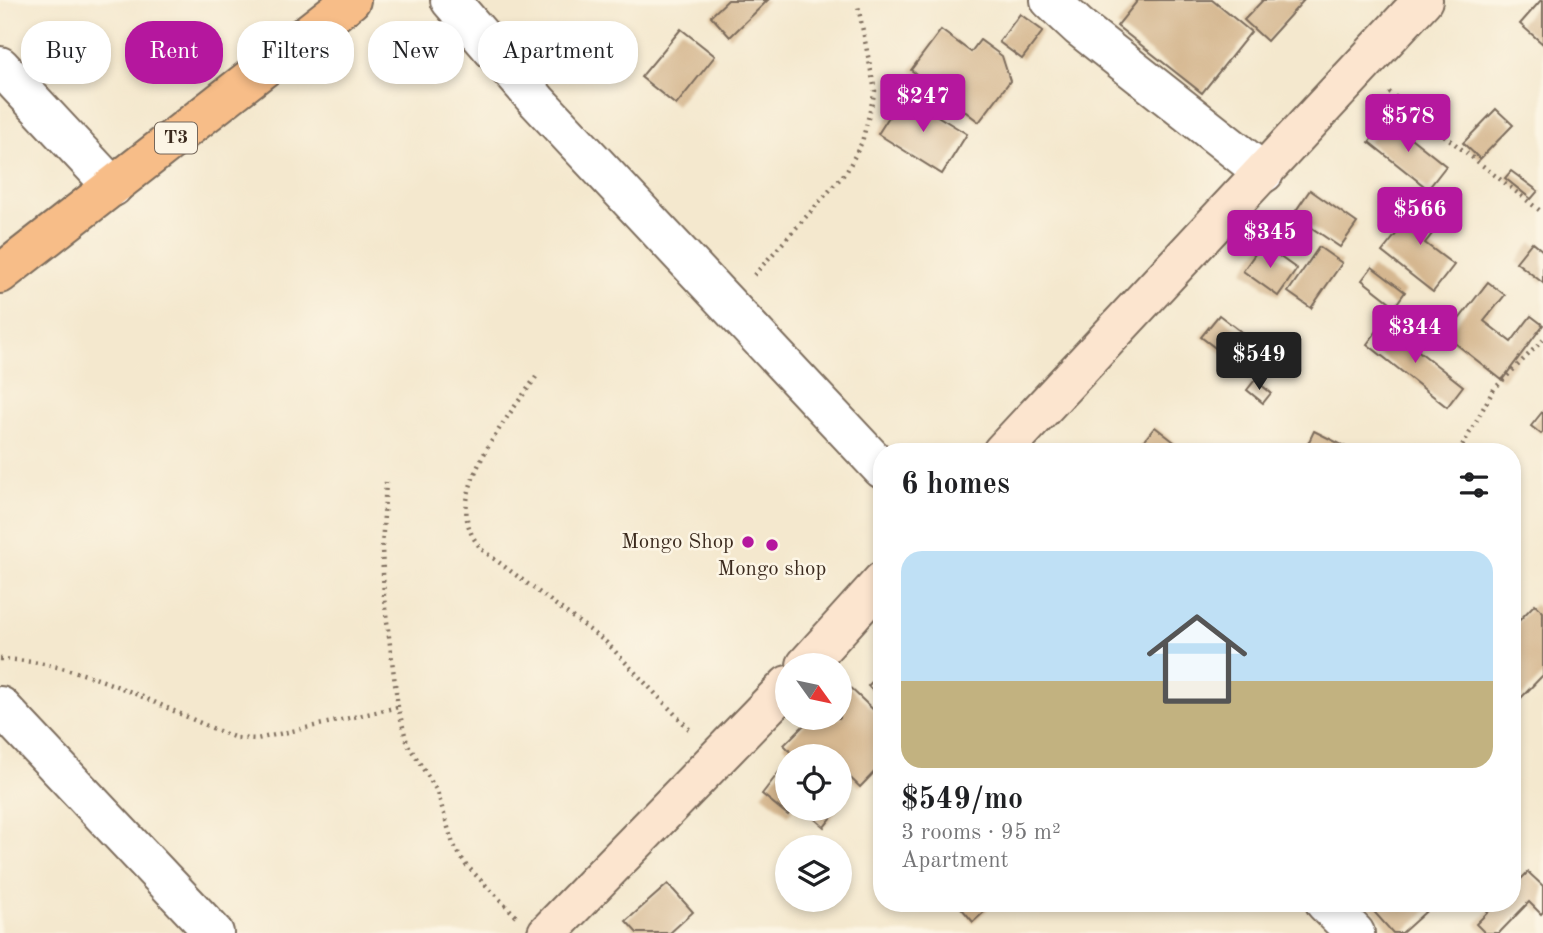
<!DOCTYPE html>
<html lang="en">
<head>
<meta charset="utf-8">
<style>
	body { margin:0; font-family:"Old Standard TT",serif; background:#f6f6f6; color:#202124; height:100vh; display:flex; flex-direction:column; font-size:26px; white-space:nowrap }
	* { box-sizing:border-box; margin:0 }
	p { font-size:23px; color:#757577 }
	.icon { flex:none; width:38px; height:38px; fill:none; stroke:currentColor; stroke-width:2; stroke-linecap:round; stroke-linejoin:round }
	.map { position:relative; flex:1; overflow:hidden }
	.sheet { position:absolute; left:873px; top:443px; width:648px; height:469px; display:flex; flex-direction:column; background:#fff; border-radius:28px; box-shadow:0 4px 10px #0003 }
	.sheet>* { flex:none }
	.guide { position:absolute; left:21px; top:21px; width:665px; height:63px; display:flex; gap:14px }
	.needle { width:46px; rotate:123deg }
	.tools { position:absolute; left:775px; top:653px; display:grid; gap:14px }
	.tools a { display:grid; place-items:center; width:77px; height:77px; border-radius:50%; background:#fff; box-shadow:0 4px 10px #0003; font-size:35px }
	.price { position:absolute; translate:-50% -60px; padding:0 16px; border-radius:7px; background:#b5179e; color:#fff; font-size:23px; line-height:46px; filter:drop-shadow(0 2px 4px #0008) }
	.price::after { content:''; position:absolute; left:50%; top:42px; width:21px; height:16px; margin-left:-10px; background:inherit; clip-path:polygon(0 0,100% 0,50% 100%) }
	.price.on { background:#222; color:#fff }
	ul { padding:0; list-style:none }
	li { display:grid; align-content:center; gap:14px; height:371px; padding:0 28px }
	li span { display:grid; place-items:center; height:217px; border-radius:21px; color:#555 }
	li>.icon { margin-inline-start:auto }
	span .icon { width:126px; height:126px; fill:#fffc; stroke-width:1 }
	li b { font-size:30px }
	h2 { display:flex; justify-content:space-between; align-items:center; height:84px; padding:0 28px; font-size:30px }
	.chip { padding:0 24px; border-radius:28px; background:#fff; box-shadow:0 4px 10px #0003; font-size:24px; line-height:63px }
	.chip.on { background:#b5179e; color:#fff }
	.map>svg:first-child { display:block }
	.building { fill:#d5b790 }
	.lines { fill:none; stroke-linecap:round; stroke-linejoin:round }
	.street-casing { stroke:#7c6c5c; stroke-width:42 }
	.secondary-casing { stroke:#7c6c5c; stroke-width:42 }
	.highway-casing { stroke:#7c6c5c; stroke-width:42 }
	.path { stroke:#7c6c5c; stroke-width:4.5; stroke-dasharray:2 5; stroke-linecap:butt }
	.street { stroke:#fff; stroke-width:38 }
	.secondary { stroke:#fce5cf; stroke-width:38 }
	.highway { stroke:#f7bd88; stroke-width:38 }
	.poi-dot { fill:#b5179e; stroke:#fcf5e5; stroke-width:2.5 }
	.labels { text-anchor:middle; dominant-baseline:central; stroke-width:5; stroke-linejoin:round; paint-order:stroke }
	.shield { fill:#fcf5e5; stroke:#75675a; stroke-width:2 }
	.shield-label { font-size:19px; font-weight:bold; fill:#3b2a1e }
	.poi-label { font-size:21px; fill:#3b2a1e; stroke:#fcf5e5; text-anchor:end }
</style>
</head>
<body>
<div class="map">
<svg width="1543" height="933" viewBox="0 0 1543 933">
	<rect width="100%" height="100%" fill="#fcf5e5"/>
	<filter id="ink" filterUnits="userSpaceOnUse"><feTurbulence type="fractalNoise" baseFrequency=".0143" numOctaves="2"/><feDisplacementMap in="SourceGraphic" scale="14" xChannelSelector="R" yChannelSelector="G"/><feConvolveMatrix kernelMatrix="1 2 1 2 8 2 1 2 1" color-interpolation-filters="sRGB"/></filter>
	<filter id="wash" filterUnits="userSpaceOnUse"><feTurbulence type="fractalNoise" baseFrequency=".00686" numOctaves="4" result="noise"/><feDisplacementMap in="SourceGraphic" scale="28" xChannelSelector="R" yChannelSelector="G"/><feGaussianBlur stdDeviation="1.57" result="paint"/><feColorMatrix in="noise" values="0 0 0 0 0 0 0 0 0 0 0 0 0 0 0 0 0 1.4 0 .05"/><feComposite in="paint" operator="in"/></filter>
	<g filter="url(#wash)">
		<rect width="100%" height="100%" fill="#f4e8ce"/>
		<g id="blocks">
			<g class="building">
				<polygon points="728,0 768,0 730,37 711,16"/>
				<polygon points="1138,0 1212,0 1251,32 1202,93 1117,26"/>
				<polygon points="1263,0 1304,0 1267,41 1244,20"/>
				<polygon points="1541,0 1543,0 1543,44 1520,24"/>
				<polygon points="1020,14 1043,31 1022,59 999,42"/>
				<polygon points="681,29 715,56 676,105 641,77"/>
				<polygon points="941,30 971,52 980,40 1002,56 1010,81 979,122 911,70"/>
				<polygon points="903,95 967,134 942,174 878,134"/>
				<polygon points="1496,109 1513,125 1480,159 1463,143"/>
				<polygon points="1387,119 1446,166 1428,189 1369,142"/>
				<polygon points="1511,171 1538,191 1531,199 1505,178"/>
				<polygon points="1310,190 1357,223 1340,247 1293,215"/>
				<polygon points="1425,198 1447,215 1425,243 1454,265 1433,292 1382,252"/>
				<polygon points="1532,242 1543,251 1543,283 1516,262"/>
				<polygon points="1262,244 1297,269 1278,296 1243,271"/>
				<polygon points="1319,247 1342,263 1311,308 1288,292"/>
				<polygon points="1372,267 1405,292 1395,306 1362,280"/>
				<polygon points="1488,282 1505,295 1484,321 1511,342 1531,316 1543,325 1502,380 1446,336"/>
				<polygon points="1219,315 1244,334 1226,356 1201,337"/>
				<polygon points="1383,323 1463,386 1447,407 1367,344"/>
				<polygon points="1255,380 1271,393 1263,403 1247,390"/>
				<polygon points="1543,411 1543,432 1541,434 1531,426"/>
				<polygon points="1155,427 1187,452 1135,452"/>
				<polygon points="1314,431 1356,452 1304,452"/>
				<polygon points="1535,604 1543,612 1543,675 1520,699 1512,691 1512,628"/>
				<polygon points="882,671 882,699 868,686"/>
				<polygon points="844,682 882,718 882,764 860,787 840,768 840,756 795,756 784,745 805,724 800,720 803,718 840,718 840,686"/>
				<polygon points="786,763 788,808 794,808 788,815 762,794"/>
				<polygon points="802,808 839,808 824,827"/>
				<polygon points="1528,872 1543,886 1543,912 1541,914 1529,902 1499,933 1485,933 1476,924 1497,903 1512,903 1512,888"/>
				<polygon points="668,884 693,912 670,933 637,933 626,921"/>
				<polygon points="957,903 994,903 973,922"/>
				<polygon points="1371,903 1429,903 1432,906 1402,933 1393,933 1368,905"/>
			</g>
		</g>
	</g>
	<g filter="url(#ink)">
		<use href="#blocks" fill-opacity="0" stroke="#7c6c5c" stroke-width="2"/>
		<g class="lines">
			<g class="street-casing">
				<g id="street">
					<polyline points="450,0 537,101 882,469"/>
					<polyline points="1050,0 1079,27 1264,173"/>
					<polyline points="0,66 113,187"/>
					<polyline points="0,706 214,933"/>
					<polyline points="1325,903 1355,933"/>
				</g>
			</g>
			<g class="secondary-casing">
				<g id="secondary">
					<polyline points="1002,452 1423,0"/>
					<polyline points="806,665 882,581"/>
					<polyline points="547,933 788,685"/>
				</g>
			</g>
			<g class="highway-casing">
				<polyline id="highway" points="0,274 351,0"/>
			</g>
			<g class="path">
				<polyline points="1389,92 1543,213"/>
				<polyline points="754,275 847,171 862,142 875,91 858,6"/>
				<path d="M536 377C511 413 451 484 470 530 472 537 477 543 481 549L607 643 691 731"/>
				<polyline points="1459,452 1494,389 1543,340"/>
				<polyline points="386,482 382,547 384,598 398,707 407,743 437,791 453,844 466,865 516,916"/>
				<path d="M0 659C87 662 158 707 236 738L257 739 398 707"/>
			</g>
			<use href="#street" class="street"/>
			<use href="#secondary" class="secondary"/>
			<use href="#highway" class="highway"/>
		</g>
	</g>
	<g class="poi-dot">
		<circle cx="748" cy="542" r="7"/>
		<circle cx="772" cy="545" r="7"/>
	</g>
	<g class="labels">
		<rect class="shield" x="155" y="122.5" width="42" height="31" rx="5"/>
		<g class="shield-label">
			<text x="176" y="138">T3</text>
		</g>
		<g class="poi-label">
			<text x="734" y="542">Mongo Shop</text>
			<text x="772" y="569" text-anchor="middle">Mongo shop</text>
		</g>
	</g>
</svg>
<div class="tools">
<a><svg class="needle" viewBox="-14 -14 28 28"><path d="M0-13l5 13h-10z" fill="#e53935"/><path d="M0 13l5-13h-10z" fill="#757577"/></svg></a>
<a><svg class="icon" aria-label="locate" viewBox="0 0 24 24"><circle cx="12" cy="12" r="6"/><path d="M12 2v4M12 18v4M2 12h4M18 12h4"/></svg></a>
<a><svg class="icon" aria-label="layers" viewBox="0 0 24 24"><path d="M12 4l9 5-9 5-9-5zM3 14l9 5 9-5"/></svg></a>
</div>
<b class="price" style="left:923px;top:134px">$247</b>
<b class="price" style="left:1408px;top:154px">$578</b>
<b class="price" style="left:1420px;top:247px">$566</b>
<b class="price" style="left:1270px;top:270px">$345</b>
<b class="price" style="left:1415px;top:365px">$344</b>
<b class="price on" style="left:1259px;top:392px">$549</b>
<div class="guide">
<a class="chip">Buy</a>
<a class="chip on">Rent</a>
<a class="chip">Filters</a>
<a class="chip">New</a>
<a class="chip">Apartment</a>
</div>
<section class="sheet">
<h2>6 homes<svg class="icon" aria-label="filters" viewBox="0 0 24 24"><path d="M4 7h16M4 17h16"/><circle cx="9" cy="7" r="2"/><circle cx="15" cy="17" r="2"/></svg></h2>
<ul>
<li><span style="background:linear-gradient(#bfe0f5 60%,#c2b280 0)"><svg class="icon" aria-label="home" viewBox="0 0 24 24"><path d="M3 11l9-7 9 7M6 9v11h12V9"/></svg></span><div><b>$549/mo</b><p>3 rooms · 95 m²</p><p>Apartment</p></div></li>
</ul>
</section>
</div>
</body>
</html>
